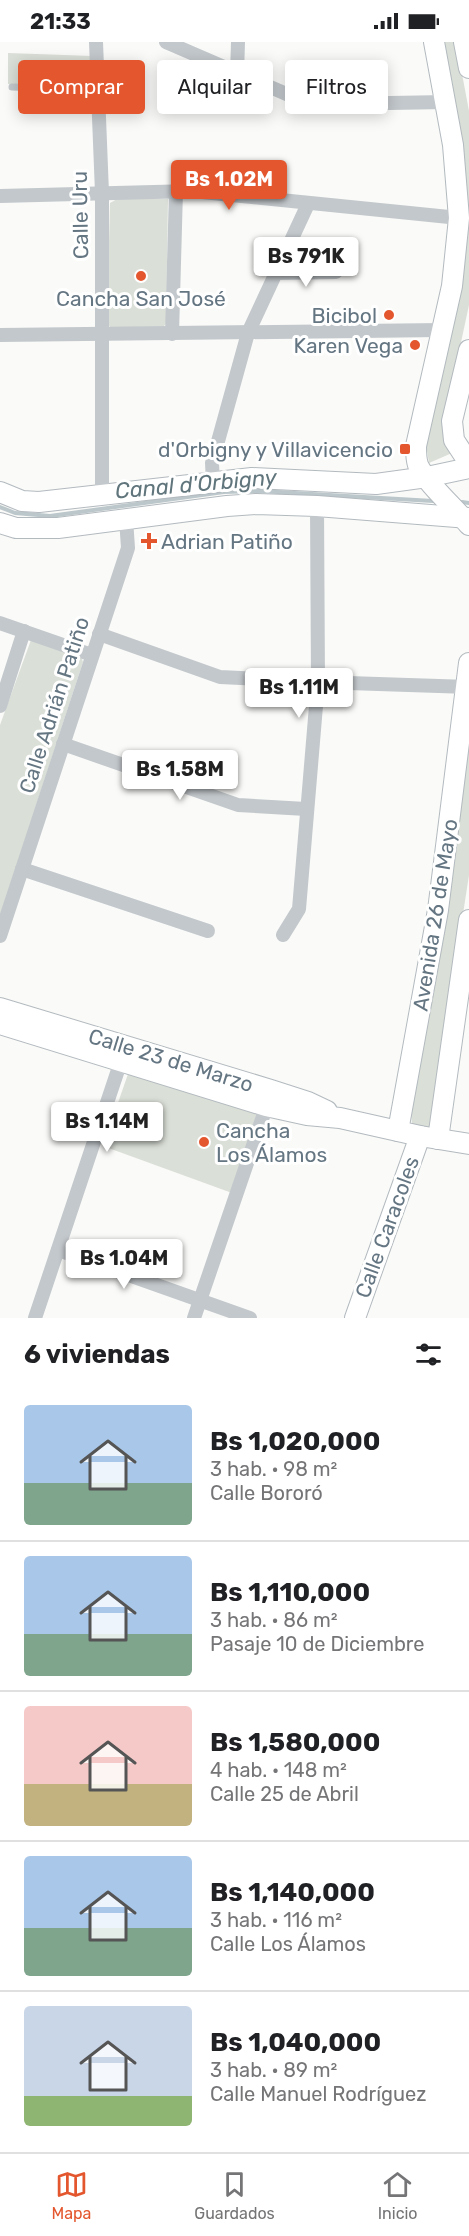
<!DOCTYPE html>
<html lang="es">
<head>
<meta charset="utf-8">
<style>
	body { margin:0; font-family:Rubik,sans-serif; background:#f2f2f2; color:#202124; height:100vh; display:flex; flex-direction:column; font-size:22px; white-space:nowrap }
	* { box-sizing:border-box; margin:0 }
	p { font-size:20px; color:#757577 }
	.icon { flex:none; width:33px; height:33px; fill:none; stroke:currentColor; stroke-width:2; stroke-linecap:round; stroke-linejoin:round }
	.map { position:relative; height:1276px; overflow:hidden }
	.details { display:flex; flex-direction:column; background:#fff; flex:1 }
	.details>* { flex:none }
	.guide { position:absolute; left:18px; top:18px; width:434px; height:54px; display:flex; gap:12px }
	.price { position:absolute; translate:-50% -51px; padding:0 14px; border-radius:6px; background:#fff; color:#222; font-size:20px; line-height:39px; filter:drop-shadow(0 2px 3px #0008) }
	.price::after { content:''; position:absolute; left:50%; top:36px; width:18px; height:14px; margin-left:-9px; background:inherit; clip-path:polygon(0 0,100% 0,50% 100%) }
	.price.active { background:#e4572e; color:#fff }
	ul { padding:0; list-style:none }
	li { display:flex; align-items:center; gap:18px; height:150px; padding:0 24px }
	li+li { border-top:2px solid #e0e0e0 }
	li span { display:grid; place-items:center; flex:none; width:168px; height:120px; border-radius:6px; color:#555 }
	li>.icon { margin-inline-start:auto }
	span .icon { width:72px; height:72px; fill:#fffc; stroke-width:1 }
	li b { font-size:26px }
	h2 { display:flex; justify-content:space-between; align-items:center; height:72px; padding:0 24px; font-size:26px }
	.tag { padding:0 21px; border-radius:6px; background:#fff; box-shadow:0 3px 15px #0003; font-size:21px; line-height:54px }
	.tag.active { background:#e4572e; color:#fff }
	.status { display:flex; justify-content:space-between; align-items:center; height:42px; padding:0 30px; background:#fff; direction:ltr }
	.status svg { height:16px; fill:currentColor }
	.tabs { display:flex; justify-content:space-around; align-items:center; height:84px; border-top:2px solid #e0e0e0; background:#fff; font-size:16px; color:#757577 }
	.tabs a { display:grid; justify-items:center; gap:3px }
	.tabs .active { color:#e4572e }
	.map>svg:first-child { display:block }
	.green { fill:#dadfd7 }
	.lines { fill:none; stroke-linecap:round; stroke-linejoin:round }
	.stream { stroke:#bbc7cb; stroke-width:4 }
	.secondary-casing { stroke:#b3babf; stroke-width:22 }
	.lane { stroke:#c3c8cc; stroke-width:7 }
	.street { stroke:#c3c8cc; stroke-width:14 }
	.secondary { stroke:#fff; stroke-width:20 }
	.poi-dot { fill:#e4572e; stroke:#fff; stroke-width:2 }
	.labels { text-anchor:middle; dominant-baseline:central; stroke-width:6; stroke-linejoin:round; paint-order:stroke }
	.street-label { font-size:21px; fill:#657683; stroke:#fff }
	.poi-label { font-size:21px; fill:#657683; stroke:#fff; text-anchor:end }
	.water-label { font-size:22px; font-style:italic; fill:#60757c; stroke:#fff }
</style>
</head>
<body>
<div class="status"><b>21:33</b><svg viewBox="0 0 49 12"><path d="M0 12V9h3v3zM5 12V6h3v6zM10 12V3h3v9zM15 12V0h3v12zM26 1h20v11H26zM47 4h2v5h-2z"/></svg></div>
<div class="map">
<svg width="469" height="1276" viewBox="0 0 469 1276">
	<rect width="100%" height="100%" fill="#fafaf8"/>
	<g class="green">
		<polygon points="444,0 456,0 469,69 469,263 443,384 445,400 452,411 429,421 426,402 461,241 468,176 462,95"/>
		<polygon points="8,11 92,14 93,43 8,42"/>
		<polygon points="119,156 168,157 166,281 163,286 111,286 107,281 110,161"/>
		<polygon points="31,598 81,614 83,620 0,874 0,683"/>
		<polygon points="469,661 469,833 430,1086 417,1085 412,1081 411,1072 445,872"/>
		<polygon points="128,1032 251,1065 259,1073 232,1151 103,1104"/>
	</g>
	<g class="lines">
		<g class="stream">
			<polyline points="462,460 469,461"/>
			<polyline points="0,465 15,471 50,474 224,450 260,449 433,459"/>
		</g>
		<g class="secondary-casing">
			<g id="secondary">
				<path d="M434 0 453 103 459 176 452 244 416 404C416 410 416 417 418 423 426 441 456 467 469 483"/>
				<polyline points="464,0 469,26"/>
				<polyline points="469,308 452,379 454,398 469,421"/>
				<polyline points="0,450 22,459 39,460 252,436 376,442 427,435 469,426"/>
				<polyline points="0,481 16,486 58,486 227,464 256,462 317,464 469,476"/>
				<polyline points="0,966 271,1048 308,1060 327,1069"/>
				<polyline points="0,982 266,1064 307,1073 340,1076 420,1094 469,1102"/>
				<polyline points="398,1089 438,868 469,621"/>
				<polyline points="438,1097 469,878"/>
				<polyline points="355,1276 420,1094"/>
			</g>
		</g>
		<polyline class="lane" points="12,45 96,48"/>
		<g class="street">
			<polyline points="96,0 102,151 102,453"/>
			<polyline points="166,0 298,57 334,62 446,60"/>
			<polyline points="237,32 238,0"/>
			<polyline points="0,154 192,149 459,176"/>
			<polyline points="276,231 336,230"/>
			<polyline points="172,292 176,149"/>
			<polyline points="0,293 442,288"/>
			<polyline points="213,440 212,421 248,291 308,162"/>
			<polyline points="0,581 92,613"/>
			<polyline points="99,592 220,635 318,640 469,645"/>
			<polyline points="0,664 24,589"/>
			<polyline points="63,702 238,763 306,767"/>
			<polyline points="22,827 208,889"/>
			<polyline points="283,893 299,867 318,640 317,464"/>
			<polyline points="0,894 128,506 126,477"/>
			<polyline points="58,1208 250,1276"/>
			<polyline points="35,1276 123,1013"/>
			<polyline points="194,1276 269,1057"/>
		</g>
		<use href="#secondary" class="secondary"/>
	</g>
	<g class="poi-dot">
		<circle cx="141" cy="234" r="6"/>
		<circle cx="389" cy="273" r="6"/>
		<circle cx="415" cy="303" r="6"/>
		<rect x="399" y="401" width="12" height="12" rx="3"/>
		<path d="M146 490h6v6h6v6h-6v6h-6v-6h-6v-6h6z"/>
		<circle cx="204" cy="1100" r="6"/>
	</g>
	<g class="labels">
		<g class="street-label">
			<text transform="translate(80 173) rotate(-91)">Calle Uru</text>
			<text transform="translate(54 663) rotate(-72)">Calle Adrián Patiño</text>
			<text transform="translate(435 873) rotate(-81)">Avenida 26 de Mayo</text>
			<text transform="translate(171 1018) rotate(17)">Calle 23 de Marzo</text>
			<text transform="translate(387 1185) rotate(-70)">Calle Caracoles</text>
		</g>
		<g class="poi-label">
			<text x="141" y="256" text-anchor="middle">Cancha San José</text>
			<text x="377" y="273">Bicibol</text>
			<text x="403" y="303">Karen Vega</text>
			<text x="393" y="407">d'Orbigny y Villavicencio</text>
			<text x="161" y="499" text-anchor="start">Adrian Patiño</text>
			<text x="216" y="1088" text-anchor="start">Cancha<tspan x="216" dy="24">Los Álamos</tspan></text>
		</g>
		<g class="water-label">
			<text transform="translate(196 442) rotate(-5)">Canal d'Orbigny</text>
		</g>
	</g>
</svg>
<b class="price active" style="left:229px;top:169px">Bs 1.02M</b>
<b class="price" style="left:306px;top:246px">Bs 791K</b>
<b class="price" style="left:299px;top:677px">Bs 1.11M</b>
<b class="price" style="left:180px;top:759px">Bs 1.58M</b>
<b class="price" style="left:107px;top:1111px">Bs 1.14M</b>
<b class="price" style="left:124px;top:1248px">Bs 1.04M</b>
<div class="guide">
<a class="tag active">Comprar</a>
<a class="tag">Alquilar</a>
<a class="tag">Filtros</a>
</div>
</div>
<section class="details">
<h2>6 viviendas<svg class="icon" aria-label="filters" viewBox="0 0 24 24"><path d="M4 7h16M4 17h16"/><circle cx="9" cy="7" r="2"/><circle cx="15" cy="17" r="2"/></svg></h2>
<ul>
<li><span style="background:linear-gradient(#a9c7e8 65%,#7fa58c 0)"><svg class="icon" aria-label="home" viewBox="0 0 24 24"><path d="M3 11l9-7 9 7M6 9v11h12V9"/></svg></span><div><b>Bs 1,020,000</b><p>3 hab. · 98 m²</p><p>Calle Bororó</p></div></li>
<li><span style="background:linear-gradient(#a9c7e8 65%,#7fa58c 0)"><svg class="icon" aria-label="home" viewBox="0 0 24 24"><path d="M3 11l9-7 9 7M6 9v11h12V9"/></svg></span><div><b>Bs 1,110,000</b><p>3 hab. · 86 m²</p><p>Pasaje 10 de Diciembre</p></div></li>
<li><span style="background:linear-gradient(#f6c9c9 65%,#c2b280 0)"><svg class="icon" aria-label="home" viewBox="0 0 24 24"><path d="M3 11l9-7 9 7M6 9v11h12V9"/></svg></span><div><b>Bs 1,580,000</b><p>4 hab. · 148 m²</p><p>Calle 25 de Abril</p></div></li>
<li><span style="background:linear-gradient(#a9c7e8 60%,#7fa58c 0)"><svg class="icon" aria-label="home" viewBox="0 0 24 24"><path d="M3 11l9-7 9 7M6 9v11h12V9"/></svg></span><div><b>Bs 1,140,000</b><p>3 hab. · 116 m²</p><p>Calle Los Álamos</p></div></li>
<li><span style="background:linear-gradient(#c9d6e8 75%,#8fb573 0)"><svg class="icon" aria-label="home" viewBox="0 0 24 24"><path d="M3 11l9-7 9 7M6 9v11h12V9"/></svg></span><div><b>Bs 1,040,000</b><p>3 hab. · 89 m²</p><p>Calle Manuel Rodríguez</p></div></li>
</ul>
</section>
<nav class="tabs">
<a class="active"><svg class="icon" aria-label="map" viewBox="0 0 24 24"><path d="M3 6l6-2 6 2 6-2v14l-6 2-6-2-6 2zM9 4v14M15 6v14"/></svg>Mapa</a>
<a><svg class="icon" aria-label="saved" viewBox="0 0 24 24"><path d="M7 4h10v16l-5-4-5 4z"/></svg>Guardados</a>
<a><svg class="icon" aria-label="home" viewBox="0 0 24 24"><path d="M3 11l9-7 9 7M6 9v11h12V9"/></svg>Inicio</a>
</nav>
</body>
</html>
